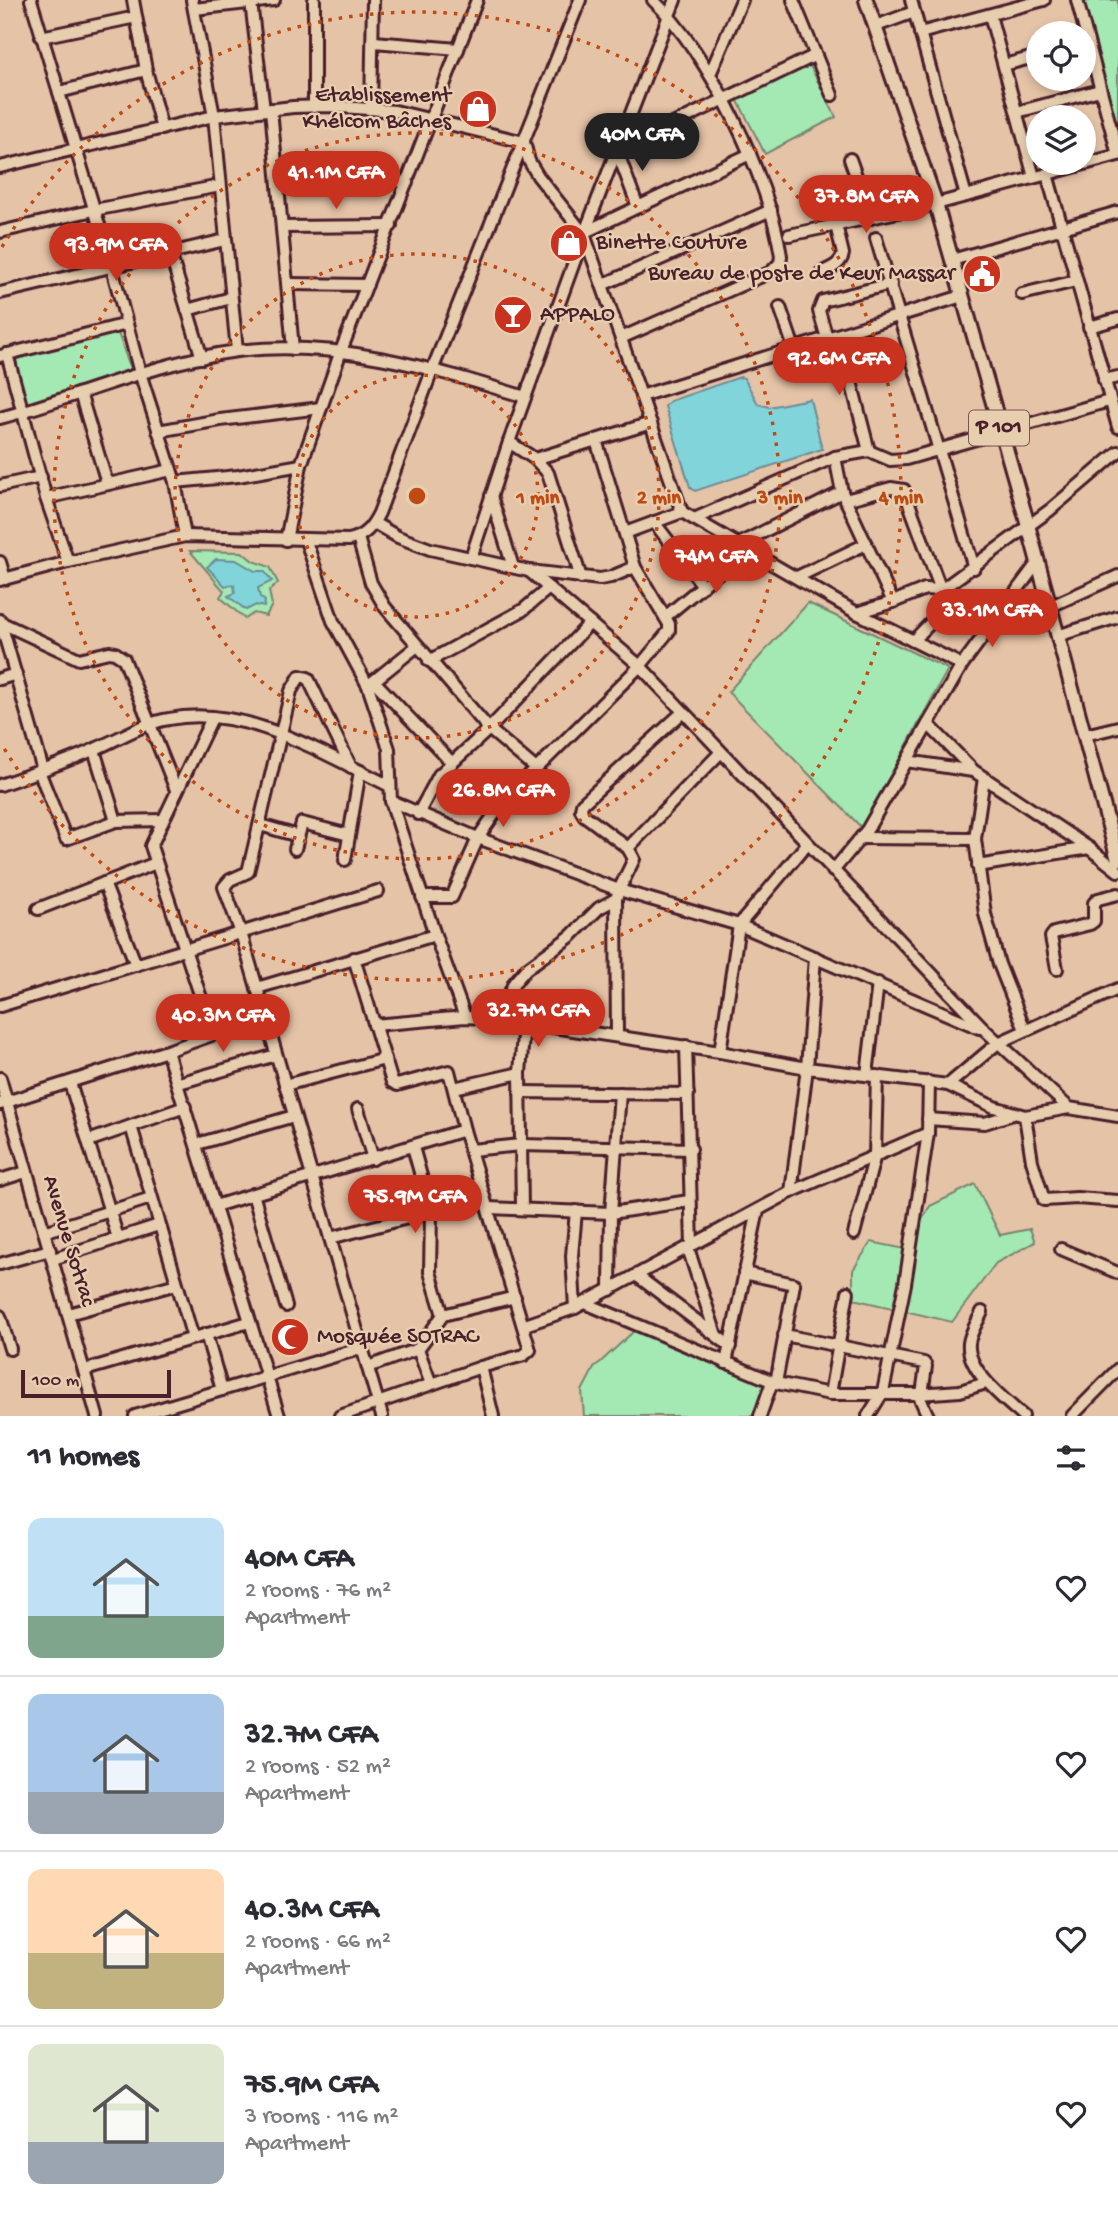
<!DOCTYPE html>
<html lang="en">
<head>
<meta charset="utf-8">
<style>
	body { margin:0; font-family:"Gochi Hand",sans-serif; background:#f2f2f3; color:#2b2b33; height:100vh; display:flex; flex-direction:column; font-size:26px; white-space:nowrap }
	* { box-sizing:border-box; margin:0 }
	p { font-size:23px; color:#7c7c81 }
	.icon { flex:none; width:38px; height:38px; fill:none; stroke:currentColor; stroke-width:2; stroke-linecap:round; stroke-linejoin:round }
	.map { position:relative; height:1416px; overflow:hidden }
	.drawer { display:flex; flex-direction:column; background:#fff; flex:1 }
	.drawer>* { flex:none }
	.fabs { position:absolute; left:1026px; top:21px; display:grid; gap:14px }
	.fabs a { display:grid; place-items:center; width:70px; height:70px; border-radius:50%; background:#fff; box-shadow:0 4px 10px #0003; font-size:35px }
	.scale { position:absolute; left:21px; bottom:18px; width:150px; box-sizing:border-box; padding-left:7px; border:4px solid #4a1f2b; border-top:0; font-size:19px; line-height:24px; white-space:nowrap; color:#4a1f2b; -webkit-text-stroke:5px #e7ceaf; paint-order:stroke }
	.price { position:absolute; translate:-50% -60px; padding:0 16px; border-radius:24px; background:#c8321e; color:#fff; font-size:23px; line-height:46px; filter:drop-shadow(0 2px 4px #0008) }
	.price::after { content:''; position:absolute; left:50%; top:42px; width:21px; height:16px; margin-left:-10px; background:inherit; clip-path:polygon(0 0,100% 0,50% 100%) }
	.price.on { background:#222; color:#fff }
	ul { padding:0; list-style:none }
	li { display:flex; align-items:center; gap:21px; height:175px; padding:0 28px }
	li+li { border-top:2px solid #e1e1e2 }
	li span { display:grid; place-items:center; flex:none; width:196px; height:140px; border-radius:14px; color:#555 }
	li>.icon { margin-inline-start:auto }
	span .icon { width:84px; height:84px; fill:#fffc; stroke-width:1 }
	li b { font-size:30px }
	h2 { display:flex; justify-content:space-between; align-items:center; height:84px; padding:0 28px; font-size:30px }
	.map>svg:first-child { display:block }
	.green { fill:#a4e8b3; stroke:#77846f; stroke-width:2 }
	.water { fill:#82d4db; stroke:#6c8c95; stroke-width:2 }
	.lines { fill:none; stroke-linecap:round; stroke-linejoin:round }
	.minor-casing { stroke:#4a1f2b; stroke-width:16 }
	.major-casing { stroke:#4a1f2b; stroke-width:18 }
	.minor { stroke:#e7ceaf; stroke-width:10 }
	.major { stroke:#e7ceaf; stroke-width:12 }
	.ring { fill:none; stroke:#c04a14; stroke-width:3.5; stroke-dasharray:3.5 7 }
	.labels { text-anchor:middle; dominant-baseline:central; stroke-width:5; stroke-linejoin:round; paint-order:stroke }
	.shield { fill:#e7ceaf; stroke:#795453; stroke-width:2 }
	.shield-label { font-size:21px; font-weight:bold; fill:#4a1f2b }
	.poi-label { font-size:23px; fill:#4a1f2b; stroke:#e7ceaf; text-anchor:start }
	.street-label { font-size:23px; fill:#4a1f2b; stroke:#e7ceaf }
	.centre { fill:#c04a14; stroke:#e7ceaf; stroke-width:3.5 }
	.ring-label { font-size:21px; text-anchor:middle; font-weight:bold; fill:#c04a14; stroke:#e7ceaf; stroke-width:5; stroke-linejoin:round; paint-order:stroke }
</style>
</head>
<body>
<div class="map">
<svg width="1118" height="1416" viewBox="0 0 1118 1416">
	<rect width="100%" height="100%" fill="#e5c3a7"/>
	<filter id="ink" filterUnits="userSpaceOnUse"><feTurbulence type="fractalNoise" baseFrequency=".0143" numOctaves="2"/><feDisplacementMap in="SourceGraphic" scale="14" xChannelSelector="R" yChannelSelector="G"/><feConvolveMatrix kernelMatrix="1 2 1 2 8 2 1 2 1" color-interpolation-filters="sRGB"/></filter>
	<g filter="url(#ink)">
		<g class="green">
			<polygon points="1092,0 1118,0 1118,145 1080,3"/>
			<polygon points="807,60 836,117 765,154 736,97"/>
			<polygon points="117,330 131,371 67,391 34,404 27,402 19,383 16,358"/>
			<polygon points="190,551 242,552 253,561 270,567 278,583 269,591 272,605 266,616 254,613 245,619 220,597 224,591"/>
			<polygon points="808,603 948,669 862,828 728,692"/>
			<polygon points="975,1184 1000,1235 1030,1229 1035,1242 996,1263 952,1322 853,1299 853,1270 871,1242 905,1249 930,1206"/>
			<polygon points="634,1331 770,1386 757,1416 584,1416 582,1391 594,1368"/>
		</g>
		<g class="water">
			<polygon points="740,377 744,378 758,404 769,407 810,399 822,449 695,491 690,487 665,406 670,401"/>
			<polygon points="216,559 236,560 255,571 264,571 272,581 258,588 260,597 265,601 264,607 256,605 246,610 228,596 235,593 234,585 225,586 207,567"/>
		</g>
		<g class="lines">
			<g class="minor-casing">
				<g id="minor">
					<polyline points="31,0 112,268 140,373 175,482 185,536"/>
					<polyline points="133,0 146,70 162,129"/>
					<polyline points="192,0 214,116 237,351"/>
					<polyline points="314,0 314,107"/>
					<polyline points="793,0 832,95"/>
					<polyline points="911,0 966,196"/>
					<polyline points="1077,0 1118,155"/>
					<polyline points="251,2 264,110"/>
					<polyline points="194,9 274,0"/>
					<polyline points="990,15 1034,177"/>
					<polyline points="876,26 914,12"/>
					<polyline points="920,33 1044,0"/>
					<polyline points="41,37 136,17"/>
					<polyline points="374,42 458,49"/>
					<polyline points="1004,65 1038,56"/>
					<polyline points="710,74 742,0"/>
					<polyline points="59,92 146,70"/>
					<polyline points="271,109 293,349"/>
					<polyline points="371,109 373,0"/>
					<polyline points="1017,112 1100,90"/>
					<polyline points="524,142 529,161 538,176 584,234 682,512 857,613 962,665"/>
					<polyline points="850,159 871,218"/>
					<polyline points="0,167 214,116 293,107 329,106 395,111 524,142"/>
					<polyline points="277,169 357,169 407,183"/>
					<polyline points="1047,174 1118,427"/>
					<polyline points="638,207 617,151 816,55"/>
					<polyline points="282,227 391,226"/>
					<polyline points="0,232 94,210 220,186"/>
					<polyline points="585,232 750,154"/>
					<polyline points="789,235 936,204 1118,155"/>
					<polyline points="876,238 974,568"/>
					<polyline points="170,253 202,358"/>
					<polyline points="952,260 1118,212"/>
					<path d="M821 273C830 268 841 265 843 254L836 225"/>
					<polyline points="288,284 367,285"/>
					<polyline points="602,285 771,210"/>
					<polyline points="0,293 225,240"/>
					<polyline points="1022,294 1076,281"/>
					<polyline points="780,307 794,348"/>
					<polyline points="187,310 231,298"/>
					<polyline points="1089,327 1118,319"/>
					<polyline points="839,335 869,451"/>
					<path d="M621 338 771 272 780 263 781 256C770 180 709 52 653 0"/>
					<polyline points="827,338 819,311 823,301 891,284"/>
					<polyline points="7,354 46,498 68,562"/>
					<polyline points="0,356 127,324"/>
					<polyline points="1104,380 1118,377"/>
					<polyline points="80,393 107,483"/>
					<polyline points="641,396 962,296"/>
					<path d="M0 418C79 397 155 362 237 351 336 339 432 368 525 397"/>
					<polyline points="158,431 220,420 321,408"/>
					<polyline points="509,442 535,459 548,473 581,578"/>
					<polyline points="835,457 842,492 893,602"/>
					<polyline points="535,459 651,423"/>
					<polyline points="175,482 238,476 301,465"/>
					<polyline points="0,486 41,477"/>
					<polyline points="491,496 513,567"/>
					<polyline points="46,498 171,470"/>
					<polyline points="845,500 891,488 904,490 941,590 950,603 913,641"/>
					<polyline points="694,519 835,457 869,451 890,460 906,459 1109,401"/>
					<polyline points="654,522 703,586"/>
					<polyline points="374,523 398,537 430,549 529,571 600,579 611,577 635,567"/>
					<polyline points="625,533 682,512"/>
					<polyline points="358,538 371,583 385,607 489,729 535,768"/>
					<polyline points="286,540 301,465 341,351 477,0"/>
					<polyline points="306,541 333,621 368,686 389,749 391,801 435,935 465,1017"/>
					<polyline points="739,544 842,492"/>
					<polyline points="471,558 509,442 585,232 675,0"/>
					<polyline points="0,562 5,579"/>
					<polyline points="529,571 640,666 986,1031 1069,1108 1118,1116"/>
					<polyline points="797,577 866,544"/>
					<path d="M0 580 68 562 185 536 349 540C365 536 372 527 379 513L433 368 580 0"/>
					<polyline points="950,603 984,632"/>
					<polyline points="1049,607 1118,576"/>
					<polyline points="857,613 893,602 925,589 941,590 1050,510 1118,452"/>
					<polyline points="665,617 747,549"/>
					<polyline points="0,620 43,770"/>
					<polyline points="0,622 79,659 109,652 115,653 124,659 176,790"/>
					<polyline points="1057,636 1118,617"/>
					<polyline points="429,661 523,610 549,588"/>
					<polyline points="0,679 16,674"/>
					<polyline points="375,682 452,763"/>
					<polyline points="370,684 416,647"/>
					<polyline points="928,724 974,771 1089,848 1118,871"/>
					<polyline points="1085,735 1118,727"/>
					<polyline points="94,750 116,821"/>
					<polyline points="907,761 973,771"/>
					<polyline points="351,767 308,678 300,676 291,691 248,872 230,880 224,887 241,933 382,1416"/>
					<polyline points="39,771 66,839 116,821 163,820"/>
					<polyline points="984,778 975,839 985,914 999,964 1025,1030"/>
					<path d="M0 785C32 774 64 763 95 749 119 739 143 723 169 719 246 704 323 754 390 786"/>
					<polyline points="391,801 478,838 619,890 739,925 979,1028"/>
					<polyline points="418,814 439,775 489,729 590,623"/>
					<polyline points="260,825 298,836"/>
					<polyline points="861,838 975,839"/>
					<polyline points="628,848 721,752"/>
					<polyline points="295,849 302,823 349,835"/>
					<polyline points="345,860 360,771"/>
					<polyline points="978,866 1089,848"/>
					<polyline points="833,871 867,830 962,665 1038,562"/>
					<polyline points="104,883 136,965"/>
					<polyline points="422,897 452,897 478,838 502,803 640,666 669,631 669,624 635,567 596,440"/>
					<polyline points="38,909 156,863"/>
					<polyline points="1057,969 1051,937 1054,933 1090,924 1094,921 1094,903 1098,899 1118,894"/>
					<polyline points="257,988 435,935"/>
					<polyline points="0,1006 378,891"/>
					<polyline points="208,1019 151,846 212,718"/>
					<polyline points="499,1019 514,983 526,969 571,936 599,908 616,899"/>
					<polyline points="374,1025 465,1017 499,1019 720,1052 807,1068 948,1085 994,1107 1025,1116 1069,1108"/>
					<polyline points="617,1036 616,899 619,890 634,859 628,848 584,815 581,810 582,804 683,712"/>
					<polyline points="686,1046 692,1245"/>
					<polyline points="167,1051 279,1416"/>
					<polyline points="720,1052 739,925 807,844"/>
					<polyline points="867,1075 878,983"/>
					<polyline points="0,1078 97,1416"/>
					<polyline points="70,1083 118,1238"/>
					<polyline points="179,1083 276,1055"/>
					<polyline points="285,1085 385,1059"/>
					<polyline points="948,1085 998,1043 1118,989"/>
					<polyline points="454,1088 520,1073"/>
					<polyline points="520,1092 688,1094"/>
					<polyline points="0,1104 167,1051 265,1016"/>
					<polyline points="358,1109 373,1159"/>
					<polyline points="1025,1116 1032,1161 1044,1200 1077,1198 1118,1201"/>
					<polyline points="928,1119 985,1123 1013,1114"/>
					<polyline points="131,1126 193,1338"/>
					<polyline points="88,1141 185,1107"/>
					<polyline points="197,1144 294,1116"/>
					<polyline points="413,1147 431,1212 430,1272 443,1315"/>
					<polyline points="471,1150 521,1145 691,1149"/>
					<polyline points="0,1180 26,1172"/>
					<polyline points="791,1192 807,1068 815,957"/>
					<polyline points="253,1194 286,1306"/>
					<polyline points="215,1206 464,1130"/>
					<polyline points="489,1208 611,1213 689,1201"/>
					<polyline points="522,1209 520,1073 524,1022"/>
					<polyline points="44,1232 151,1198"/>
					<polyline points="854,1234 875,1155 877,1076"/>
					<polyline points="330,1238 431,1212"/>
					<polyline points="688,1248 716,1335"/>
					<polyline points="1061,1249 1118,1273"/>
					<polyline points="53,1259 159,1225"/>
					<polyline points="0,1264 50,1250"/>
					<polyline points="744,1273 794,1284 776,1383"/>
					<polyline points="636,1275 730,1346"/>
					<polyline points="610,1290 611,1213 620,1093"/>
					<polyline points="585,1303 776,1383 830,1394 918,1394 960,1391 986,1383"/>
					<polyline points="575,1308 572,1256 576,1211"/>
					<path d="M982 1312C978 1321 970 1333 969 1343 966 1370 1005 1400 1023 1416"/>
					<polyline points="68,1314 177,1284"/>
					<polyline points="0,1316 10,1349"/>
					<polyline points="525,1325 575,1308 791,1192 928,1133"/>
					<polyline points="206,1334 222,1390"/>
					<polyline points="784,1335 924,1363 926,1366 922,1394"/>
					<polyline points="418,1349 443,1315 515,1297"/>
					<polyline points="726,1363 758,1210"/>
					<polyline points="368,1367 418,1349 431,1384"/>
					<polyline points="481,1367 493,1416"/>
					<polyline points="85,1370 249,1322"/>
					<polyline points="830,1394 848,1292"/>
					<polyline points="918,1394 928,1416"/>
					<polyline points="135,1416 362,1348"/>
					<polyline points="340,1416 481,1367 524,1355 530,1350 464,1130 449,1071 397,1085 392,1082 354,958"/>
					<polyline points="760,1416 772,1382"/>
					<polyline points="868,1416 883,1392 905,1284 928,1133 929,1082"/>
					<polyline points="1072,1416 1118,1369"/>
				</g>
			</g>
			<g class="major-casing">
				<polyline id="major" points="866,0 936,204 1028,525 1118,860"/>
			</g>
			<use href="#minor" class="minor"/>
			<use href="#major" class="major"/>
		</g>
	</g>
	<g class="ring">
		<circle cx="417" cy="496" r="121"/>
		<circle cx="417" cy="496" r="242"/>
		<circle cx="417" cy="496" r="363"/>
		<path d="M2 247A484 484 0 1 1 2 745"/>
	</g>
	<defs>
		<g id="shop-disc" transform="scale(2.0125)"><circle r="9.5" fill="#c8321e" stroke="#e7ceaf"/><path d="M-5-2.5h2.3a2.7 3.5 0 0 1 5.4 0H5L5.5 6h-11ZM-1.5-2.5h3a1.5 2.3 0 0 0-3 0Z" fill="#fff"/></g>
		<g id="civic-disc" transform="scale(2.0125)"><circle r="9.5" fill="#c8321e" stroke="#e7ceaf"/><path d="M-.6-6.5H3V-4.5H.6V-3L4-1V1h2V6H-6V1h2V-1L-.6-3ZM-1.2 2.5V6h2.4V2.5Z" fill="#fff"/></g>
		<g id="bar-disc" transform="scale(2.0125)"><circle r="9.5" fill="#c8321e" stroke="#e7ceaf"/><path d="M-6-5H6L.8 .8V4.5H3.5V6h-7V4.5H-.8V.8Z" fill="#fff"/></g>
		<g id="mosque-disc" transform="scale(2.0125)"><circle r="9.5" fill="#c8321e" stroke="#e7ceaf"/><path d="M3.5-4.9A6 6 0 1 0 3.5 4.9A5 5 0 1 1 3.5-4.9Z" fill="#fff"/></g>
	</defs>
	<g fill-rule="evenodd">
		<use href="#shop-disc" x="478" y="109"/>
		<use href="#shop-disc" x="569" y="243"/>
		<use href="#civic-disc" x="982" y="274"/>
		<use href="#bar-disc" x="513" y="315"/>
		<use href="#mosque-disc" x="290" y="1337"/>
	</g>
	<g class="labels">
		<rect class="shield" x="969" y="410.5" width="60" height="35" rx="5"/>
		<g class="shield-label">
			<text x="999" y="428">P 101</text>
		</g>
		<g class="poi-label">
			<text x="451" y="96" text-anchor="end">Etablissement<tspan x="451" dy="26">Khélcom Bâches</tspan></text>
			<text x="596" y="243">Binette Couture</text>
			<text x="955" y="274" text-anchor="end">Bureau de poste de Keur Massar</text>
			<text x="540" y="315">APPALO</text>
			<text x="317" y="1337">Mosquée SOTRAC</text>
		</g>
		<g class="street-label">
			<text transform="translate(68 1241) rotate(73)">Avenue Sotrac</text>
		</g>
	</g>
	<circle cx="417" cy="496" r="10" class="centre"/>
	<g class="ring-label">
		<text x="538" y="503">1 min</text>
		<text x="659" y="503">2 min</text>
		<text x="780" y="503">3 min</text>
		<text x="901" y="503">4 min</text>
	</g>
</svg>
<div class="fabs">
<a><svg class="icon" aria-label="locate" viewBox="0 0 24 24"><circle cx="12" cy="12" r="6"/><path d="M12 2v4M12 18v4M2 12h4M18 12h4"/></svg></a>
<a><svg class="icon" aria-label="layers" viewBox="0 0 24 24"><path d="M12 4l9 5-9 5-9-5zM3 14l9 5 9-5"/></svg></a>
</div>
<div class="scale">100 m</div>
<b class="price on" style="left:642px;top:173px">40M CFA</b>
<b class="price" style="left:336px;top:211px">41.1M CFA</b>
<b class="price" style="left:866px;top:235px">37.8M CFA</b>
<b class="price" style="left:116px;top:283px">93.9M CFA</b>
<b class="price" style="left:839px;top:397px">92.6M CFA</b>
<b class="price" style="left:716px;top:595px">74M CFA</b>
<b class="price" style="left:992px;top:649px">33.1M CFA</b>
<b class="price" style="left:503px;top:829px">26.8M CFA</b>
<b class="price" style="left:538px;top:1049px">32.7M CFA</b>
<b class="price" style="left:223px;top:1054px">40.3M CFA</b>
<b class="price" style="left:415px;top:1235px">75.9M CFA</b>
</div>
<section class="drawer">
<h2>11 homes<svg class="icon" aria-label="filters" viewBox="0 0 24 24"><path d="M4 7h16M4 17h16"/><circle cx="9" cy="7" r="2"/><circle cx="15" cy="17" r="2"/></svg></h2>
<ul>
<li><span style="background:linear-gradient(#bfe0f5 70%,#7fa58c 0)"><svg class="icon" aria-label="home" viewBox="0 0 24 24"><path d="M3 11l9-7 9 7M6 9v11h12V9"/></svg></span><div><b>40M CFA</b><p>2 rooms · 76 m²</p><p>Apartment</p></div><svg class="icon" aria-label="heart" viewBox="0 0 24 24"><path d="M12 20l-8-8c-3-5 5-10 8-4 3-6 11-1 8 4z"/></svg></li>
<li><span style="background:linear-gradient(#a9c7e8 70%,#9aa5b1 0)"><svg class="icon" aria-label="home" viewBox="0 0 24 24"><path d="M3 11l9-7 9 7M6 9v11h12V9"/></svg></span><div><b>32.7M CFA</b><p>2 rooms · 52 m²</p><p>Apartment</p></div><svg class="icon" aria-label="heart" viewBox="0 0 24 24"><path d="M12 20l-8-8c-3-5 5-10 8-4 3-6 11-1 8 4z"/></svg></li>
<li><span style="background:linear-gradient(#ffd9b3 60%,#c2b280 0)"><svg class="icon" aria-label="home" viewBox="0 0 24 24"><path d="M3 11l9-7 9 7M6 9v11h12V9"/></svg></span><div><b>40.3M CFA</b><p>2 rooms · 66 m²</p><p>Apartment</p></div><svg class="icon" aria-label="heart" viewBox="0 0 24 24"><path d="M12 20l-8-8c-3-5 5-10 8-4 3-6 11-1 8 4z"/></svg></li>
<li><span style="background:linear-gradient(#dfe7d0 70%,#9aa5b1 0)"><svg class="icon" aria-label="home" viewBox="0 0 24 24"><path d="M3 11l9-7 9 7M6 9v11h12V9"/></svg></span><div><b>75.9M CFA</b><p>3 rooms · 116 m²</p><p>Apartment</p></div><svg class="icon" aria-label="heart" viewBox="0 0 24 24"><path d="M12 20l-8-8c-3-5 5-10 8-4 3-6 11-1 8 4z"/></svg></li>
</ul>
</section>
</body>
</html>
